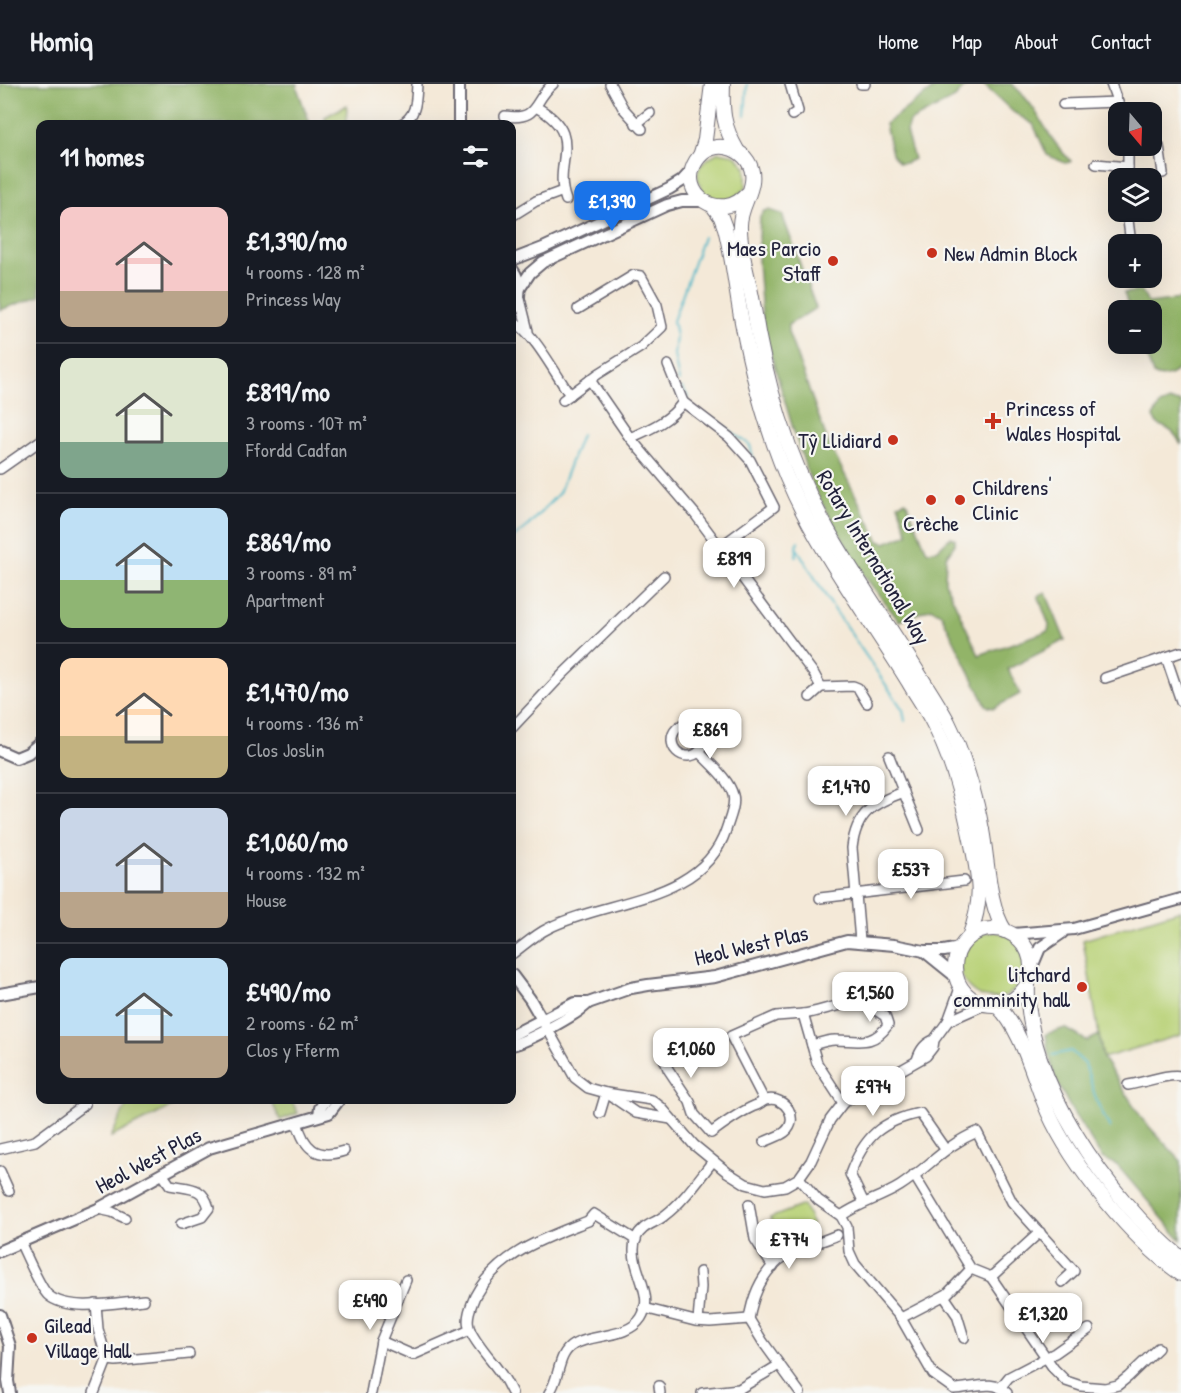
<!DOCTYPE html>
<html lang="en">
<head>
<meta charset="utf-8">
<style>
	body { margin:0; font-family:"Patrick Hand",sans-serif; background:#20242c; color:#f1f3f6; height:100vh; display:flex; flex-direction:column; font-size:22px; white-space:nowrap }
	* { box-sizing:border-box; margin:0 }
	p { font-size:20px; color:#9ea1a6 }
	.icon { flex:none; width:33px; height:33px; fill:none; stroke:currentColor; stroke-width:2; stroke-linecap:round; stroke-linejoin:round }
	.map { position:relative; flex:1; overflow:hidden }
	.sheet { position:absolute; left:36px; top:36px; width:480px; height:984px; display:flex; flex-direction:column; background:#171b24; border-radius:12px; box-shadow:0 6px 24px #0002 }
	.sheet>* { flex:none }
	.needle { width:39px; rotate:161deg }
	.tools { position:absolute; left:1108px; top:18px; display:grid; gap:12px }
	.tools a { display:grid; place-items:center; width:54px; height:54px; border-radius:12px; background:#171b24; box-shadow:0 6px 24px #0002; font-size:30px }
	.price { position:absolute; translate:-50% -51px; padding:0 14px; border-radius:12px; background:#fff; color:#222; font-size:20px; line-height:39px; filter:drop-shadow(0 2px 3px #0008) }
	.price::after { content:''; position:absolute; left:50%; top:36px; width:18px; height:14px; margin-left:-9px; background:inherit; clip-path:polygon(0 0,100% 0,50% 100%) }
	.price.selected { background:#1a73e8; color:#fff }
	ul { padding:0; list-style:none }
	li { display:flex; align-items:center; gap:18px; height:150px; padding:0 24px }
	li+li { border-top:2px solid #363941 }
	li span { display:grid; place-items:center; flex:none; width:168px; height:120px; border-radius:12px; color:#555 }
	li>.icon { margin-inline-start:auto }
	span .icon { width:72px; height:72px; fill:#fffc; stroke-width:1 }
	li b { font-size:26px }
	h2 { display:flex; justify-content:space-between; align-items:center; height:72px; padding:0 24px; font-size:26px }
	header { display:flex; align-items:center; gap:36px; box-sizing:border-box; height:84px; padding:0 30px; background:#171b24; border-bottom:2px solid #363941 }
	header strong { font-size:28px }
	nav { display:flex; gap:33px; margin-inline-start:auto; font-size:21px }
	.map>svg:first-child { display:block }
	.green { fill:#b9d278; stroke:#6e7a5a; stroke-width:1.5 }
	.forest { fill:#92b468; stroke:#5a6b52; stroke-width:1.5 }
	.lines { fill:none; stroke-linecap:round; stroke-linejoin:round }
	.stream { stroke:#4cb7c8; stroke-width:2 }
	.minor-casing { stroke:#6c6872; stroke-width:12 }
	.tertiary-casing { stroke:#6c6872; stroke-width:14 }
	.primary-casing { stroke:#6c6872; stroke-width:16 }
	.minor { stroke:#fff; stroke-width:9 }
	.tertiary { stroke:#fff; stroke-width:10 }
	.primary { stroke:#fff; stroke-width:14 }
	.poi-dot { fill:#c8321e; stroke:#f6f6f2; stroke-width:2 }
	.labels { text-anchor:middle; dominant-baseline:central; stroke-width:4.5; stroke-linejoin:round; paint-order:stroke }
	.poi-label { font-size:22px; fill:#22223b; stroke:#f6f6f2; text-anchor:start }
	.street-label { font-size:22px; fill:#22223b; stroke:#f6f6f2 }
</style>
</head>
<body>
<header>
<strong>Homiq</strong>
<nav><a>Home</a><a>Map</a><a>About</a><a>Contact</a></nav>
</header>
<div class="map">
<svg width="1181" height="1309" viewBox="0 0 1181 1309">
	<rect width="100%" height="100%" fill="#f6f6f2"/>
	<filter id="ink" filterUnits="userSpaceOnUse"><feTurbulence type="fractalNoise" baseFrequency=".0167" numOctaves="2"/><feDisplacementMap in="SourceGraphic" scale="12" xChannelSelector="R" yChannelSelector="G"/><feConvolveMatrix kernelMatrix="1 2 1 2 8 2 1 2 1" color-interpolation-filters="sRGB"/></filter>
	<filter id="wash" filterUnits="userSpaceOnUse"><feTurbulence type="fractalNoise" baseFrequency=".008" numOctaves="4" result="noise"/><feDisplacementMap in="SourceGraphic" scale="24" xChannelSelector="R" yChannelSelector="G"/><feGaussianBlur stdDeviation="1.35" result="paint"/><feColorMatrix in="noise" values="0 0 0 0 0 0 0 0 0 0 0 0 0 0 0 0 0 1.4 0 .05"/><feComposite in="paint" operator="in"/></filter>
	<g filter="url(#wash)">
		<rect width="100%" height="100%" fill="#f4e9d8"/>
		<g class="green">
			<polygon points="347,21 346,40 353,40 326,40 325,33"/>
			<path d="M719 68 735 71 746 83V104L730 118 706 113C692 90 695 80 719 68Z"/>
			<polygon points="1181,826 1181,951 1103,974 1083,856"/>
			<circle cx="993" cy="881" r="33"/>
			<polygon points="129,1016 185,1016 111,1053"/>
			<polygon points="271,1016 291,1016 298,1029 280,1036"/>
			<polygon points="804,1121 813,1141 777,1154 770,1134"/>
		</g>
		<g class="forest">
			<polygon points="0,0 298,0 297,4 310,40 40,40 40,212 0,226"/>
			<polygon points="940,0 968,0 955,14 909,38 906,48 914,75 906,79 899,79 892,70 885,40"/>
			<path d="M983 0H1012C1040 24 1045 53 1071 77L1070 78 1065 79 1047 71 1033 40 1013 28Z"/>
			<polygon points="769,126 782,130 816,224 788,241 788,248 828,358 879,457 885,459 908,450 898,420 906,417 926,465 928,467 937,466 951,453 955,455 955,460 946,473 945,498 979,571 1048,547 1049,541 1038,512 1046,509 1065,556 1008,585 1020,610 994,624 989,623 986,621 941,530 931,524 899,537 863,490 820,416 808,390 794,348 763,244 758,178 760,132 764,127"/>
			<path d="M1142 207 1148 219 1181 215V282C1174 291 1163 296 1153 290L1142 260H1152V226H1130L1124 209Z"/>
			<path d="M1170 317 1181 318V361C1178 355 1175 349 1168 345 1161 341 1157 342 1153 333L1160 321Z"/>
			<polygon points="1065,944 1087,957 1099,951 1103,974 1143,1036 1181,1077 1181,1156 1117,1081 1102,1074 1071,1025 1056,996 1048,968 1046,950"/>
		</g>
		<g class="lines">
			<g class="stream">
				<polyline points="745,32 747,0"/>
				<polyline points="679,297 674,271 676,252 673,237 703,153"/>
				<polyline points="682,304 689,314"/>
				<polyline points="712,334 750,361 753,374"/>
				<polyline points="512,455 526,444 559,409 581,351"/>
				<polyline points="798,466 830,519 903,626 905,637"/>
				<polyline points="796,472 798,457"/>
				<polyline points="1053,971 1071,967 1085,980 1097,1018 1110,1044"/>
			</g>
		</g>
	</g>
	<g filter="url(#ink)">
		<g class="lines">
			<g class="minor-casing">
				<g id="minor">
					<polyline points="610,0 623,24 642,45"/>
					<polyline points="790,0 798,27 792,31"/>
					<polyline points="861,0 865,0"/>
					<polyline points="1111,0 1121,28"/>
					<polyline points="1063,20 1118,18"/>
					<path d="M536 23C588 52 551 78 566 116"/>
					<path d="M505 32C540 37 532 17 553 0"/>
					<path d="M401 40C417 32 416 16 417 0"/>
					<polyline points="636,40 650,29"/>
					<polyline points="1152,59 1159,62 1163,89"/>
					<polyline points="1096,80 1128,83"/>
					<polyline points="1128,94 1128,62"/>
					<polyline points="1127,128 1131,160"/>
					<polyline points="512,132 536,117 563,107"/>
					<polyline points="519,211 528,247"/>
					<path d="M512 237C532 245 556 291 570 311"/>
					<path d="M590 296 630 354C650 345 670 337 683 318L668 281"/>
					<polyline points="563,316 598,290 641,263 662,243 657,221 641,192 634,191 578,225"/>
					<polyline points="683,318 729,353 750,376 774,423 720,463"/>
					<polyline points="630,354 695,430 814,590 821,603 853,602 858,604 867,619"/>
					<polyline points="0,385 40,357"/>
					<polyline points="1166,573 1181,617"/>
					<polyline points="1105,594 1181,568"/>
					<polyline points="810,613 821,603"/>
					<circle cx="688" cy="656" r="16"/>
					<polyline points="512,644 563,590 664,492"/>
					<polyline points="889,672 919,746"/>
					<polyline points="820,814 964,797"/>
					<path d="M860 857 852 764C856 729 873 719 904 708"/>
					<path d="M512 870C524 861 536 850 549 844 606 815 702 818 726 746 729 736 736 721 733 711 729 695 710 680 699 668"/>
					<path d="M803 930C825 927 846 915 869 922 874 924 880 929 885 932L888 941C872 963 859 956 835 956 828 956 819 959 812 961"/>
					<polyline points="948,937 984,921"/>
					<polyline points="547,944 575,994 588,1004 606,1009 652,1016 661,1023 694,1061 727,1088 746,1100 765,1105 785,1102 799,1094 811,1077 830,1036 843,1019 926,972 933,963 934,956 948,937 960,904"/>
					<path d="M662 969 668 985 690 1018 694 1030 711 1049C725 1039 738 1029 754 1022 759 1021 762 1017 766 1016 786 1011 800 1036 785 1048 780 1052 770 1055 764 1058"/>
					<path d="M917 976C920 966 925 959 934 956"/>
					<path d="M1128 1001C1143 999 1168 989 1181 992"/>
					<polyline points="608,1010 636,1029 671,1035"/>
					<polyline points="764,1016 731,952 776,932 803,930 817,979 843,1019"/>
					<polyline points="600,1029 606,1009"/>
					<path d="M297 1038C304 1064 316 1076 344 1067"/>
					<polyline points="0,1065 35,1057 85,1020"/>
					<polyline points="0,1087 9,1107"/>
					<path d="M163 1091 170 1101C190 1105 203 1102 209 1124L202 1133 181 1140"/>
					<polyline points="914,1091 971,1185 991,1193"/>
					<path d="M799 1094 818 1116 841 1132 847 1143 849 1167 855 1180 901 1234 933 1290 954 1305C971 1305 994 1294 1007 1309"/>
					<path d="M864 1119 850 1090C864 1053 881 1037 920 1029L945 1065"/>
					<polyline points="749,1120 755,1155 773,1183"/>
					<polyline points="98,1125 112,1128 125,1134"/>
					<path d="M841 1132C859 1119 881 1114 900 1102 928 1084 945 1061 977 1048L1012 1118 1074 1187 1062 1198"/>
					<polyline points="1040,1148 991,1193 1054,1285 1066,1297 1081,1302 1105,1304 1118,1301 1128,1293 1158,1264"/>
					<path d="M20 1158C26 1170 40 1204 48 1211 68 1229 119 1218 144 1216"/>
					<polyline points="944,1212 957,1231 964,1254"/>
					<polyline points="96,1220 98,1245 107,1276 116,1277 189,1270"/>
					<polyline points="644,1224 695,1237 710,1238 749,1235 763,1258 800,1309"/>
					<polyline points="901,1234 947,1210 971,1185"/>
					<path d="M749 1235C754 1204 767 1178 798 1165 811 1160 824 1157 837 1151"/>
					<polyline points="698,1237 701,1203 700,1188"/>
					<polyline points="381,1257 413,1271 470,1246"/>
					<polyline points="659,1302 660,1309"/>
					<polyline points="1000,1304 1009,1293 1055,1269 1089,1245"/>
					<polyline points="94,1309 107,1276"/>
					<polyline points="371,1309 381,1257 406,1196"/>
					<path d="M512 1309C509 1304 507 1298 503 1293 495 1280 472 1256 469 1243 466 1233 471 1222 475 1212 498 1169 545 1154 588 1137L594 1130 636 1156"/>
					<path d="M549 1309C560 1295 557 1270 573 1261 593 1249 627 1255 641 1234 657 1209 626 1181 636 1154 642 1141 654 1140 664 1132 683 1118 698 1096 713 1077"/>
					<polyline points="702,1309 739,1305 779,1281"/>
				</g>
			</g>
			<g class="tertiary-casing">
				<g id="tertiary">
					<polyline points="459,0 459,40"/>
					<polyline points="512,176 543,164 669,105 682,97 693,85"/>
					<path d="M512 185C522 198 522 214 512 228"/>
					<polyline points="520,204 530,189 543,178 667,121 682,117 703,117"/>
					<polyline points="0,667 16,674 28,669 40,659"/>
					<polyline points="1013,850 1074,845 1181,815"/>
					<polyline points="924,867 955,892"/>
					<polyline points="1032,883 1040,864 1062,849"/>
					<polyline points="512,891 530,915 544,939"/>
					<polyline points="0,910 40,903"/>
					<polyline points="512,951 575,919 588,919 631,904 648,901 715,893 847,857 894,861 924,867 944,867 960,864"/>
					<path d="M512 961C528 957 577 931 588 919"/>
					<polyline points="319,1031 320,1024 326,1016"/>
					<polyline points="0,1167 98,1125 209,1064 329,1029 339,1016"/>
					<polyline points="0,1231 10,1262 8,1297 10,1309"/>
				</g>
			</g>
			<g class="primary-casing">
				<g id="primary">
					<path d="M723 0C722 27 723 42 737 66"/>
					<polyline points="700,72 705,56 712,0"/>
					<path d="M747 110C721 140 676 110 696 77 713 49 757 66 752 98 750 113 740 125 740 141 739 165 749 195 753 219 765 299 789 378 829 448 858 498 892 546 922 595 931 609 940 623 948 638 962 666 977 715 982 746 988 777 988 821 1005 847"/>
					<path d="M713 122 721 133 725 144C733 175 736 207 742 238 752 291 766 344 787 394 818 467 867 530 908 597 916 611 926 625 933 639 952 675 963 716 971 756 979 795 984 814 969 853"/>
					<circle cx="993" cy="883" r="38"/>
					<path d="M1028 899C1023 994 1110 1116 1181 1174"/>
					<path d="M997 922C1022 944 1034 997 1048 1028 1072 1082 1133 1156 1181 1190"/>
				</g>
			</g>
			<use href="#minor" class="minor"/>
			<use href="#tertiary" class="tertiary"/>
			<use href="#primary" class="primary"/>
		</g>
	</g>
	<g class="poi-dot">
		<circle cx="932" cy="169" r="6"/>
		<circle cx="833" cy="177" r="6"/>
		<path d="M990 328h6v6h6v6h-6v6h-6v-6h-6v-6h6z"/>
		<circle cx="893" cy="356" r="6"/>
		<circle cx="931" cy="416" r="6"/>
		<circle cx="960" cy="416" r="6"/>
		<circle cx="1082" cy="903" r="6"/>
		<circle cx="32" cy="1254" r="6"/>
	</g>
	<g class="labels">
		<g class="poi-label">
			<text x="821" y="164" text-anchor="end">Maes Parcio<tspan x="821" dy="25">Staff</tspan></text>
			<text x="944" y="169">New Admin Block</text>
			<text x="1006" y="324">Princess of<tspan x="1006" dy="25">Wales Hospital</tspan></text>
			<text x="881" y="356" text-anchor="end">Tŷ Llidiard</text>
			<text x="972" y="403">Childrens'<tspan x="972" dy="25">Clinic</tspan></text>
			<text x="931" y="439" text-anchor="middle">Crèche</text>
			<text x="1070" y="890" text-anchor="end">litchard<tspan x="1070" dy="25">comminity hall</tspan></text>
			<text x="44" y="1241">Gilead<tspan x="44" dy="25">Village Hall</tspan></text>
		</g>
		<g class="street-label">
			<text transform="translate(874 473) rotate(59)">Rotary International Way</text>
			<text transform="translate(751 861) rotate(-13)">Heol West Plas</text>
			<text transform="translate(148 1076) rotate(-28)">Heol West Plas</text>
		</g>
	</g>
</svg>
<div class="tools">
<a><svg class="needle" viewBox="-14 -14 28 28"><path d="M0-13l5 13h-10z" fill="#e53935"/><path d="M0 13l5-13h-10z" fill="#9ea1a6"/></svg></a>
<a><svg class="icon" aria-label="layers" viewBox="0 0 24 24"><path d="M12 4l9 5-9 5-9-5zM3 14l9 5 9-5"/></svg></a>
<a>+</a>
<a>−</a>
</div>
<b class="price selected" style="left:612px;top:148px">£1,390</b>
<b class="price" style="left:734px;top:505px">£819</b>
<b class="price" style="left:710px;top:676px">£869</b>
<b class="price" style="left:846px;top:733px">£1,470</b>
<b class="price" style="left:911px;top:816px">£537</b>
<b class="price" style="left:870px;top:939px">£1,560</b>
<b class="price" style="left:691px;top:995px">£1,060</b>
<b class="price" style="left:873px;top:1033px">£974</b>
<b class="price" style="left:789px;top:1186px">£774</b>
<b class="price" style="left:370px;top:1247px">£490</b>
<b class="price" style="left:1043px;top:1260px">£1,320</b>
<section class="sheet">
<h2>11 homes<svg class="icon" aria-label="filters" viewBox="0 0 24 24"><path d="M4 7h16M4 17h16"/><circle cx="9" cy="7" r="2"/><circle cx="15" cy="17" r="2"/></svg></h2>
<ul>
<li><span style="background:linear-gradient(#f6c9c9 70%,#b9a48a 0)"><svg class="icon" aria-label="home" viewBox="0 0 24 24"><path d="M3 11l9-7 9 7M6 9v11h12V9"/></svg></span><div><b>£1,390/mo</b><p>4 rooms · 128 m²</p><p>Princess Way</p></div></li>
<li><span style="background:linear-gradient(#dfe7d0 70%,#7fa58c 0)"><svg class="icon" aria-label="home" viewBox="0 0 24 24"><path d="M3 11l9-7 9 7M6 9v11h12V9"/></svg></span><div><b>£819/mo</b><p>3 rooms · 107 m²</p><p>Ffordd Cadfan</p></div></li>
<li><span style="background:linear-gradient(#bfe0f5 60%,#8fb573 0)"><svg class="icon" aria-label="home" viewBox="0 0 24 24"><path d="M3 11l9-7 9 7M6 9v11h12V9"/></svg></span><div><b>£869/mo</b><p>3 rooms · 89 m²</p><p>Apartment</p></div></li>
<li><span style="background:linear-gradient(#ffd9b3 65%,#c2b280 0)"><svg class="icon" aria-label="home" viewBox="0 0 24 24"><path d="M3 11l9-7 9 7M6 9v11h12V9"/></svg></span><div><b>£1,470/mo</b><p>4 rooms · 136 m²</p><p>Clos Joslin</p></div></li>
<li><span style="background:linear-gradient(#c9d6e8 70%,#b9a48a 0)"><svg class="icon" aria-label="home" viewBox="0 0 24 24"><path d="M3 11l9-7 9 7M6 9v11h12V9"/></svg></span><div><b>£1,060/mo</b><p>4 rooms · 132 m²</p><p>House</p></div></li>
<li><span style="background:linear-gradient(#bfe0f5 65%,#b9a48a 0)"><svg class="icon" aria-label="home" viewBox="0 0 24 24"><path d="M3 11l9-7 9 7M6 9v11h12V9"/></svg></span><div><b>£490/mo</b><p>2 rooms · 62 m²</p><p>Clos y Fferm</p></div></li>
</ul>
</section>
</div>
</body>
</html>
